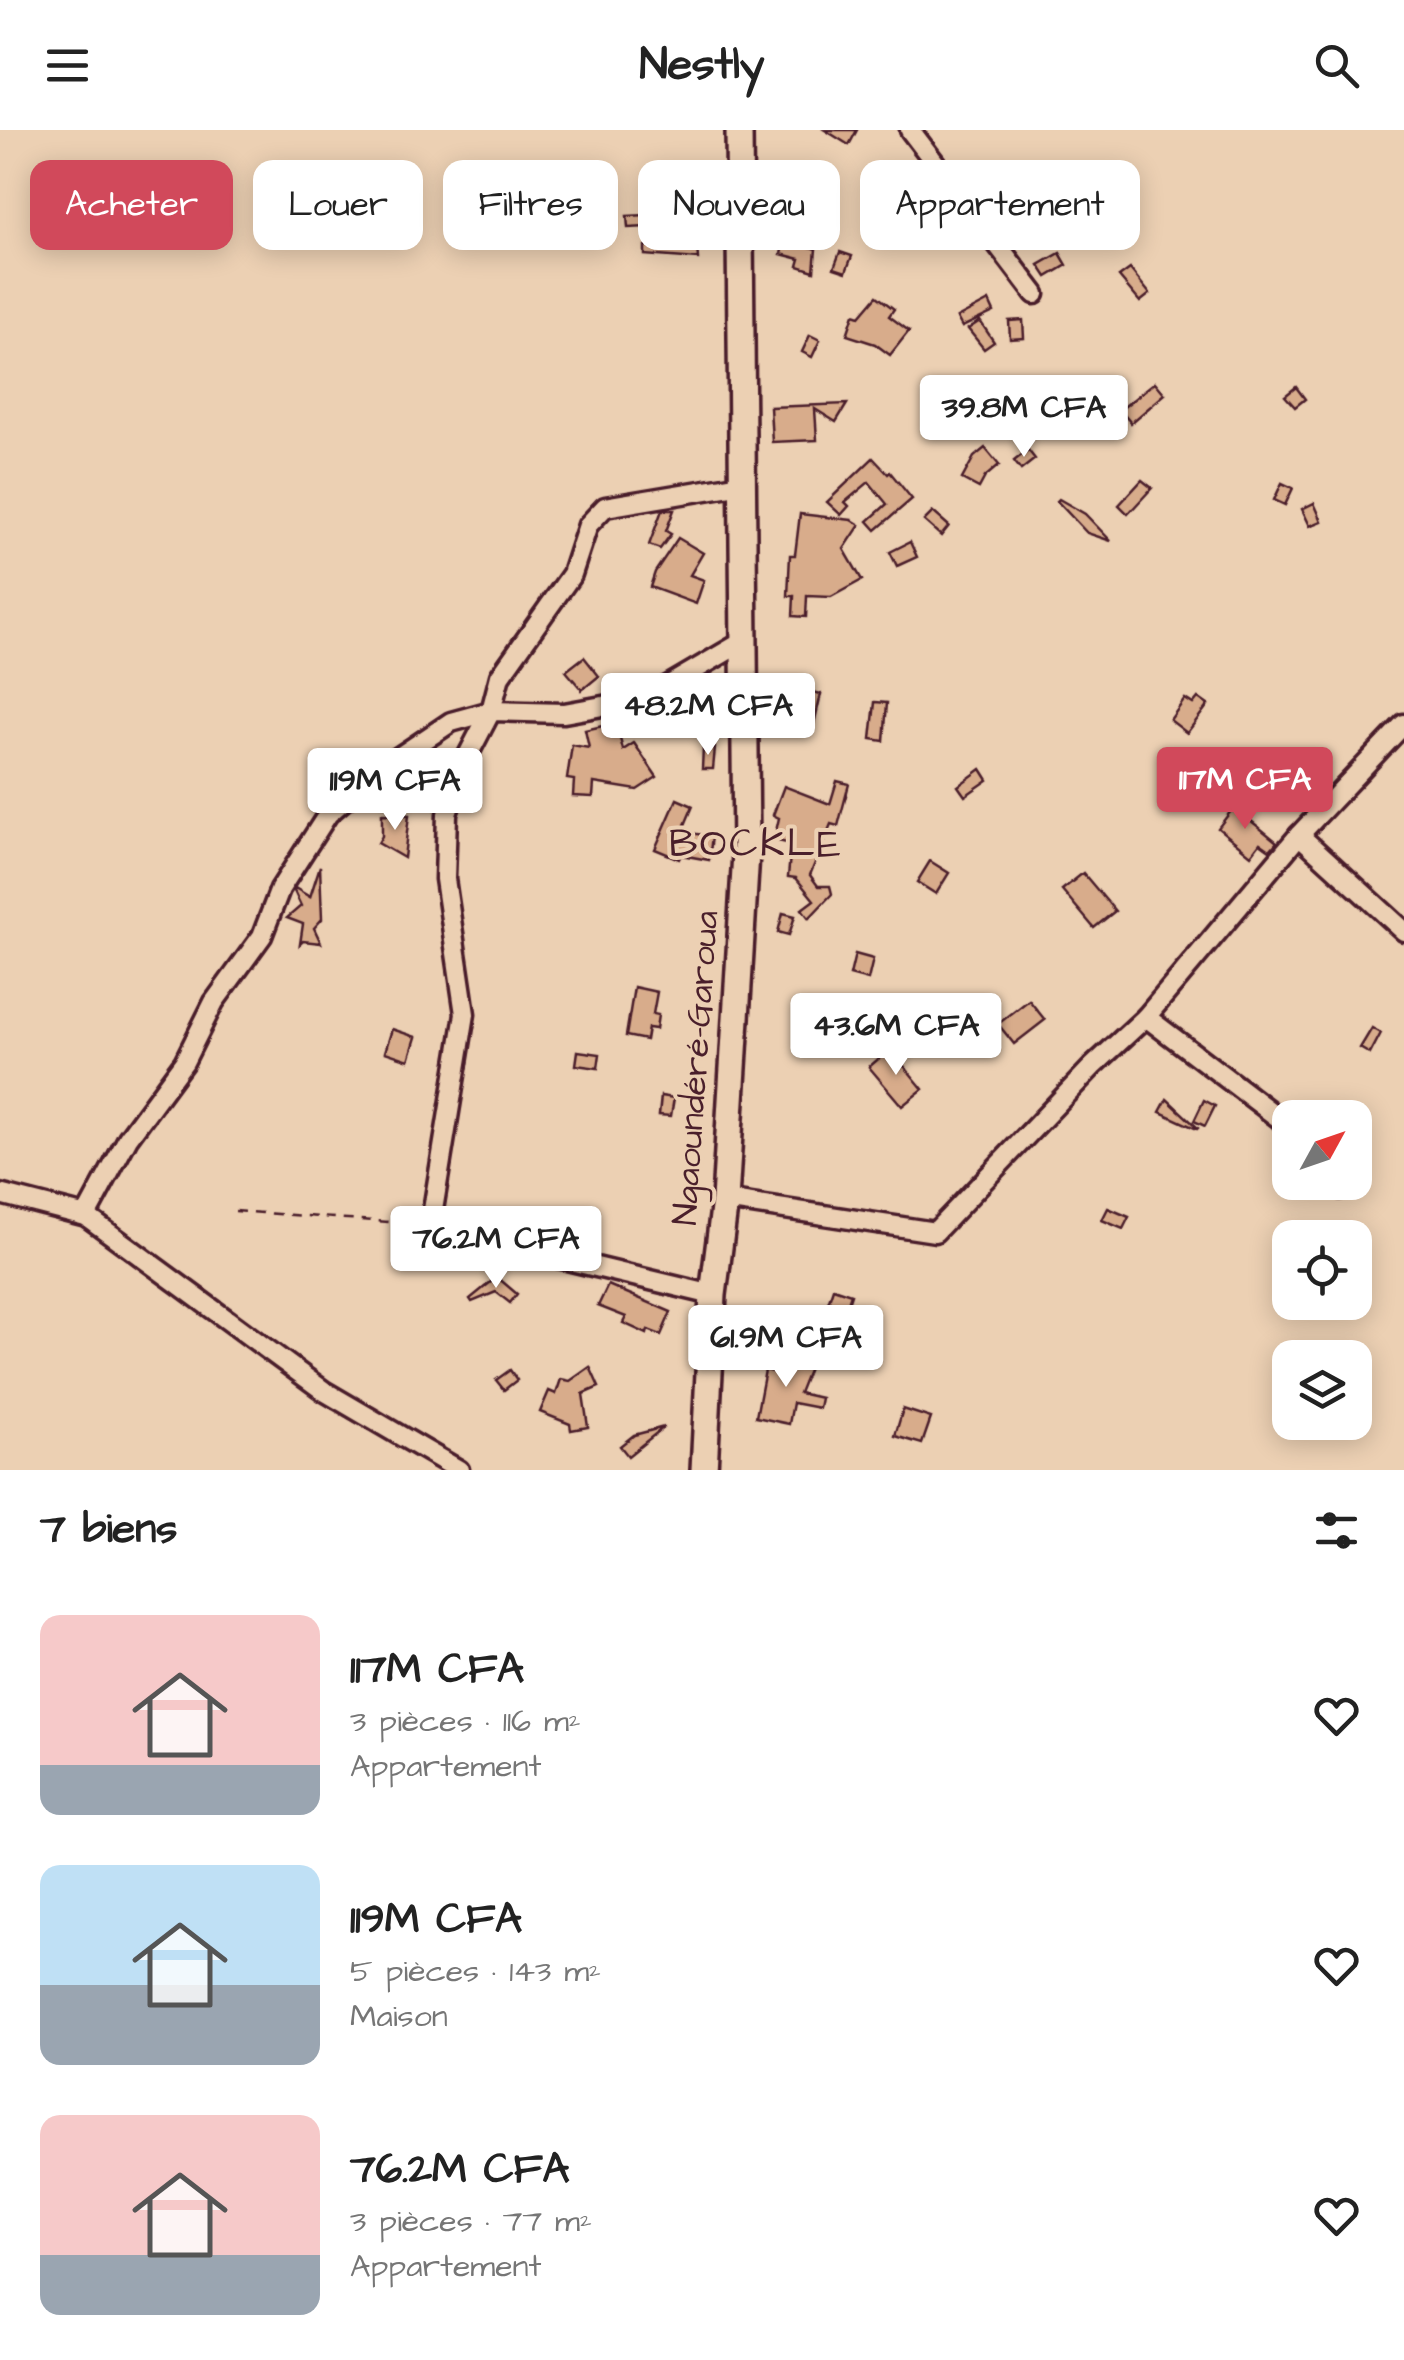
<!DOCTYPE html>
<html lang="fr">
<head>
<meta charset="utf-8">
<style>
	body { margin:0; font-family:"Architects Daughter",sans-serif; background:#f2f2f2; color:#222; height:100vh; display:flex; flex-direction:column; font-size:38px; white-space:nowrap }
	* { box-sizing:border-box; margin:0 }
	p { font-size:32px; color:#767676 }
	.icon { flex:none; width:55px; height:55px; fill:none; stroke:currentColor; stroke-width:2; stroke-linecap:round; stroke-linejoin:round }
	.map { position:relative; height:1340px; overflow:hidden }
	.sheet { display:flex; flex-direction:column; background:#fff; flex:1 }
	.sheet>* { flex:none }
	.banner { position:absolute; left:30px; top:30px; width:1345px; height:90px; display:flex; gap:20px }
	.needle { width:65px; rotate:50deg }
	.tools { position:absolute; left:1272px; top:970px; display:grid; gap:20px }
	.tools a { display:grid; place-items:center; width:100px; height:100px; border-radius:20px; background:#fff; box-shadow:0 5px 25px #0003; font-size:50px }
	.price { position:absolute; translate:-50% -85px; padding:0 22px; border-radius:10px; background:#fff; color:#222; font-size:32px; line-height:65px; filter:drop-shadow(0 2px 5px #0008) }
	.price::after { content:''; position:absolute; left:50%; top:60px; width:30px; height:22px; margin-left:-15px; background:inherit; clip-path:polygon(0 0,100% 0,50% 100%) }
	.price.selected { background:#d1495b; color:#fff }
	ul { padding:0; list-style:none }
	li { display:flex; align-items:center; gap:30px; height:250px; padding:0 40px }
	li span { display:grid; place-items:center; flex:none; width:280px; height:200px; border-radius:20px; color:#555 }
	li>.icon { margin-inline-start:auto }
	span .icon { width:120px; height:120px; fill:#fffc; stroke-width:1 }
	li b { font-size:42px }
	h2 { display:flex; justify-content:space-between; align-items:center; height:120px; padding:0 40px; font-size:42px }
	.tag { padding:0 35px; border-radius:20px; background:#fff; box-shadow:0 5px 25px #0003; font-size:35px; line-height:90px }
	.tag.selected { background:#d1495b; color:#fff }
	header { display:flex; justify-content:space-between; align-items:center; height:130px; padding:0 40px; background:#fff; font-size:45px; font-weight:800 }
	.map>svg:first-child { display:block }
	.building { fill:#d8ac8b; stroke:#4a1f2b; stroke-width:2.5 }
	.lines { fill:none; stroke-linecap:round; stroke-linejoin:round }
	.minor-casing { stroke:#4a1f2b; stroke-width:25 }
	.highway-casing { stroke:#4a1f2b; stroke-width:32 }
	.path { stroke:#4a1f2b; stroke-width:2.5; stroke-dasharray:10 8; stroke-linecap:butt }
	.minor { stroke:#ecd0b3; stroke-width:18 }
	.highway { stroke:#ecd0b3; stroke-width:25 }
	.labels { text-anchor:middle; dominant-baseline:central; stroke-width:8; stroke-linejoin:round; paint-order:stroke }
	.street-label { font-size:35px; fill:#4a1f2b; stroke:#ecd0b3 }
	.quarter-label { font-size:40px; letter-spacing:2.5px; fill:#4a1f2b; stroke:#ecd0b3 }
</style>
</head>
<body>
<header><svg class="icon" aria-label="menu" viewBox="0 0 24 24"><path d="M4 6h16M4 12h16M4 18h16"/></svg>Nestly<svg class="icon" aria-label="search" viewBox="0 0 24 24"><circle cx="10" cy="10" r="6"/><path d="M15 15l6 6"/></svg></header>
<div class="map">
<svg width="1404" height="1340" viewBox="0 0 1404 1340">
	<rect width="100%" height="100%" fill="#ecd0b3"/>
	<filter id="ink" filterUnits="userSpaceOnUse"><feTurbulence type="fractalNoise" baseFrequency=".01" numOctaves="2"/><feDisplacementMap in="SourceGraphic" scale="20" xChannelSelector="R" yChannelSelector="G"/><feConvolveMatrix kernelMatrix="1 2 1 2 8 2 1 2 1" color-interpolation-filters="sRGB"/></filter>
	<g filter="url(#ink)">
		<g class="building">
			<polygon points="825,0 857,0 849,15"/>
			<polygon points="651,38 671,40 670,54 650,51"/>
			<polygon points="694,44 698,81 682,83 677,46"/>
			<polygon points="880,51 885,63 869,71 863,59"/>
			<polygon points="913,59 934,85 924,94 902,68"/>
			<polygon points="647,85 647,97 628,98 627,86"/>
			<polygon points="665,108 676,108 676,116 697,116 698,129 645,125 645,116 664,116"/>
			<polygon points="785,108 816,119 814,141 798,136 800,129 781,124"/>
			<polygon points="840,122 852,126 846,142 834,138"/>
			<polygon points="1060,123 1067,135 1047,147 1039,135"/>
			<polygon points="1130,139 1150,164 1140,172 1119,147"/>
			<polygon points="877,166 894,179 889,186 909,201 890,225 875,214 847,205 854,184 860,186"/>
			<polygon points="989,171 994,182 962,197 957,188"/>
			<polygon points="1023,190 1024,208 1010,209 1009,191"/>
			<polygon points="980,191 994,212 984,219 968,199"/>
			<polygon points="810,205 820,210 812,227 802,222"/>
			<polygon points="1155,252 1165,264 1131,293 1120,280"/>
			<polygon points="1296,257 1305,269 1295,277 1285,266"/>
			<polygon points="847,274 836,292 815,279 817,310 772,312 770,277"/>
			<polygon points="985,318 999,335 985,347 979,358 962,349 974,327"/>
			<polygon points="1028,320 1035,329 1021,340 1014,331"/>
			<polygon points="873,328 888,344 890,342 912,369 876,400 868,391 887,374 869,352 845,372 849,376 841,385 827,372"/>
			<polygon points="1142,350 1152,358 1128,384 1119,375"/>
			<polygon points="1282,353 1293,358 1285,375 1274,370"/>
			<polygon points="1059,369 1085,384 1111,411 1087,403 1057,371"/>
			<polygon points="1314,373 1322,391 1310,396 1302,379"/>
			<polygon points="662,380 674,380 666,401 671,404 660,419 649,415"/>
			<polygon points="933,382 949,396 941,406 924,391"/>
			<polygon points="800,384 852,390 860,395 844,419 862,450 831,467 807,466 806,487 793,486 794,466 788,466 790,425 795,425"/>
			<polygon points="678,408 703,423 690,445 704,450 696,474 650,457 655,442"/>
			<polygon points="910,412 917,427 897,436 890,422"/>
			<polygon points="584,527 599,546 582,560 566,541"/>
			<polygon points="791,557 821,564 814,594 789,589"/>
			<polygon points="1198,568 1208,575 1187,603 1170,590 1185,569 1193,574"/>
			<polygon points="875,572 887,573 884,611 871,609"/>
			<polygon points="707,579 719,579 718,598 706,597"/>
			<polygon points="616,593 623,620 634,613 657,647 637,660 594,653 593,667 573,666 574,650 567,649 572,615 589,618 585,600"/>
			<polygon points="703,617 715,618 713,639 702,639"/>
			<polygon points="414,632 431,660 407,677 386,652 410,645"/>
			<polygon points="981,639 988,650 965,666 958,656"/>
			<polygon points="837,651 849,654 838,696 831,694 810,745 818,756 830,756 832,764 809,788 802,779 814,770 796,748 788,747 791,714 774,710 779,688 773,685 784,656 830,674"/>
			<polygon points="677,669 693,676 682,702 712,706 709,730 681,725 679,729 655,719"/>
			<polygon points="1234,677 1277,712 1270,720 1260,713 1251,725 1218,698"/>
			<polygon points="382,684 409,685 404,728 378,713 382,706"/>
			<polygon points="930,731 949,743 936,764 917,752"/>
			<polygon points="320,736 322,789 314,798 321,813 303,811 300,814 303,794 287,788 301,776 294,761 295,758 310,767"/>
			<polygon points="1083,743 1115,781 1094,798 1062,760"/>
			<polygon points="783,783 795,786 789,805 778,802"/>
			<polygon points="855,824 873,829 868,850 850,845"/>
			<polygon points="634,857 657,862 653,884 658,885 656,899 648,898 646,910 626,906"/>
			<polygon points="1029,870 1045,890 1014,914 998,894"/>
			<polygon points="1372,898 1381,903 1370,924 1360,918"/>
			<polygon points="392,899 416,907 409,930 385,922"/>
			<polygon points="890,919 923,959 902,976 869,937"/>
			<polygon points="578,921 600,924 598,938 576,935"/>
			<polygon points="661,966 674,968 671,986 659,985"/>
			<polygon points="1167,969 1198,998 1197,999 1160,982"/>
			<polygon points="1204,970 1215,976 1205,996 1194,991"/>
			<polygon points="1108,1078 1129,1087 1123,1099 1102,1090"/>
			<polygon points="497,1147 517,1164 510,1173 496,1162 472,1172 470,1169"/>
			<polygon points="608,1155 671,1182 661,1205 648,1200 647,1204 623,1193 626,1187 598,1176"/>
			<polygon points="833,1158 851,1164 844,1185 826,1179"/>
			<polygon points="799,1217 815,1223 799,1263 821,1268 819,1278 793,1273 789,1294 756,1287 765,1240 788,1245"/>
			<polygon points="590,1237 599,1257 583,1264 588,1297 571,1300 570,1294 540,1282 549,1261 556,1264 561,1249 570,1251"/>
			<polygon points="510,1240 517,1250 504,1260 496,1250"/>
			<polygon points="903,1279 931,1288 922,1314 895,1306"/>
			<polygon points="664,1297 628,1326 620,1316 634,1305"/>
		</g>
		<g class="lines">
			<g class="minor-casing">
				<g id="minor">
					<polyline points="910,0 1035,164"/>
					<polyline points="1299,705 1404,801"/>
					<polyline points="1146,887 1280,989 1290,1001"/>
					<polyline points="1335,1052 1340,1059"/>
					<polyline points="0,1064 86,1086 324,1261 459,1340"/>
					<polyline points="725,1070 935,1102 1092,937 1146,887 1299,705 1404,594"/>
					<polyline points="86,1086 128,1008 184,932 214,872 262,806 280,759 328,684 381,639 451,592 491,581 564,583 647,568 744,511"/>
					<polyline points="713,1165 454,1103 436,1096 433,1080 465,884 445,749 447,684 466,629 491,581 500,546 572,444 588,395 605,377 742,354"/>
				</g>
			</g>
			<g class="highway-casing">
				<polyline id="highway" points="704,1340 713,1165 725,1070 746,723 739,0"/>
			</g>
			<polyline class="path" points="235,1081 418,1094"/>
			<use href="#minor" class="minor"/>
			<use href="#highway" class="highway"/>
		</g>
	</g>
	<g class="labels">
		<g class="street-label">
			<text transform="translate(696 938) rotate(-86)">Ngaoundéré-Garoua</text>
		</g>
		<g class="quarter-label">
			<text x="756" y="714">BOCKLE</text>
		</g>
	</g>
</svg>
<div class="tools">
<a><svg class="needle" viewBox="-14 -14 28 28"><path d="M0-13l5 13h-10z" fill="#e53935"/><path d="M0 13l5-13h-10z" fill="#767676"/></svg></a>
<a><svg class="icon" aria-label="locate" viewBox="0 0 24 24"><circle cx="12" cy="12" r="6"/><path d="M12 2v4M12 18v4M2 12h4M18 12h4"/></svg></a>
<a><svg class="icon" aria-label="layers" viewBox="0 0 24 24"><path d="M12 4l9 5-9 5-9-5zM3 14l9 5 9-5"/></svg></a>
</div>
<b class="price" style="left:1024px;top:330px">39.8M CFA</b>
<b class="price" style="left:708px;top:628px">48.2M CFA</b>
<b class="price selected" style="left:1245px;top:702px">117M CFA</b>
<b class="price" style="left:395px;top:703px">119M CFA</b>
<b class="price" style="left:896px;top:948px">43.6M CFA</b>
<b class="price" style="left:496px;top:1161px">76.2M CFA</b>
<b class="price" style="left:786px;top:1260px">61.9M CFA</b>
<div class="banner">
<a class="tag selected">Acheter</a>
<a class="tag">Louer</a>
<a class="tag">Filtres</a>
<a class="tag">Nouveau</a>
<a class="tag">Appartement</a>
</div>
</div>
<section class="sheet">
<h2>7 biens<svg class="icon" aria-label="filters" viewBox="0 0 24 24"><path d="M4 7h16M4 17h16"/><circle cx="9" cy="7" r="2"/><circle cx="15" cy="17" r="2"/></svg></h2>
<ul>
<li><span style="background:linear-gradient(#f6c9c9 75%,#9aa5b1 0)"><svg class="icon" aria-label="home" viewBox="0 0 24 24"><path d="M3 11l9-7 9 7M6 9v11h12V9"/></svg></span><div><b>117M CFA</b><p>3 pièces · 116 m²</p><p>Appartement</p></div><svg class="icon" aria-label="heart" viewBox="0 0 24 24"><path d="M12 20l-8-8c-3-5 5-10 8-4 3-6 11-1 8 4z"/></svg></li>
<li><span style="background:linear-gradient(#bfe0f5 60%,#9aa5b1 0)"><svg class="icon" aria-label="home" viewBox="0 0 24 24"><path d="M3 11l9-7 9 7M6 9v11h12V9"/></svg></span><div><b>119M CFA</b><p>5 pièces · 143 m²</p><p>Maison</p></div><svg class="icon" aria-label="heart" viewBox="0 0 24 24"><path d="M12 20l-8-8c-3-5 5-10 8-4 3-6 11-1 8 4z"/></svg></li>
<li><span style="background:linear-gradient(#f6c9c9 70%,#9aa5b1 0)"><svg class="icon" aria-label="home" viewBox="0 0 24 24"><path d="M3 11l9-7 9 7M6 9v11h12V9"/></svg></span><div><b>76.2M CFA</b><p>3 pièces · 77 m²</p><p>Appartement</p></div><svg class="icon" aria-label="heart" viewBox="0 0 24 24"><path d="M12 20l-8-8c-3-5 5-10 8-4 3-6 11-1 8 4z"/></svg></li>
</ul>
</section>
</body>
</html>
